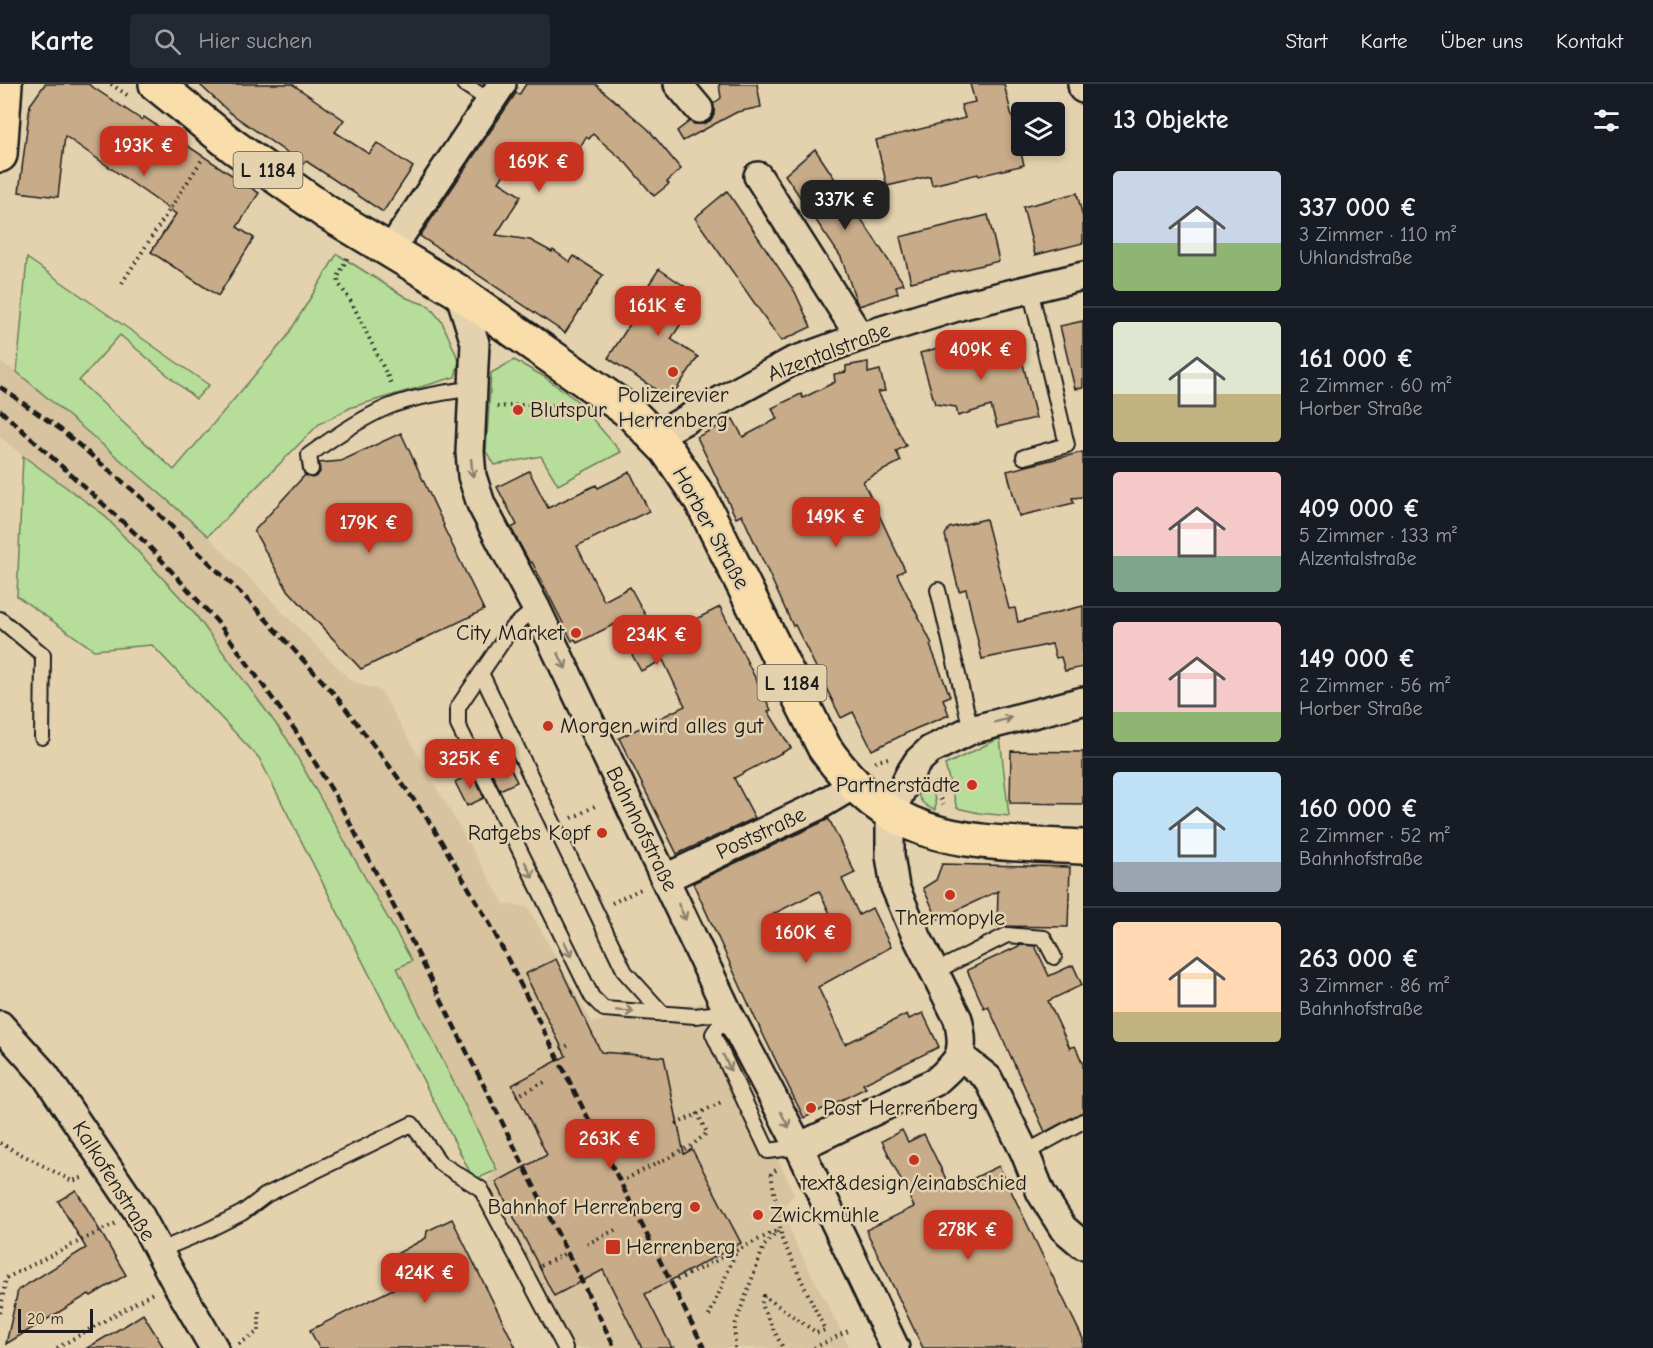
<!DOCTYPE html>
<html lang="de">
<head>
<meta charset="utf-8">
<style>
	body { margin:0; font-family:"Comic Neue",sans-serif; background:#242831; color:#f1f3f6; height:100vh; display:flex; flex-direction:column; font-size:22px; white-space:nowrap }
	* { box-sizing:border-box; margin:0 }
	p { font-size:20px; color:#9ea1a6 }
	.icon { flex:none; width:33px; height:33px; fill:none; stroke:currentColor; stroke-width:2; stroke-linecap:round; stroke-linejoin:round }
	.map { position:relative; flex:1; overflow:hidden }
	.sheet { display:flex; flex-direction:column; background:#171b24; width:570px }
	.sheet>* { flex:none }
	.controls { position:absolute; left:1011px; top:18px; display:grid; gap:12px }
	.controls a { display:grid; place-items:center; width:54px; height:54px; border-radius:6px; background:#171b24; box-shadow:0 3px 9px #0003; font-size:30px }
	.scale { position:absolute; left:18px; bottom:15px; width:75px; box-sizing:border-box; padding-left:6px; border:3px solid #1c1c1c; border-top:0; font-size:16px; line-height:21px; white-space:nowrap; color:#1c1c1c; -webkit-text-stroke:4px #e4d2af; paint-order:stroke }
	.price { position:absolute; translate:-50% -51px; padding:0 14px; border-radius:12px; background:#c8321e; color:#fff; font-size:20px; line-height:39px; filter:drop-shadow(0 2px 3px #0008) }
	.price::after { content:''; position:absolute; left:50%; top:36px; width:18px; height:14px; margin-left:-9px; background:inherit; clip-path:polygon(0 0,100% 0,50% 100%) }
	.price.on { background:#222; color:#fff }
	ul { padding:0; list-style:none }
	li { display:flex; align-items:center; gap:18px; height:150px; padding:0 30px }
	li+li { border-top:2px solid #363941 }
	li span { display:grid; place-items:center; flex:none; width:168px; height:120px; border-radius:6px; color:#555 }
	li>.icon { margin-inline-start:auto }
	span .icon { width:72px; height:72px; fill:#fffc; stroke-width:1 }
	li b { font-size:26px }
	h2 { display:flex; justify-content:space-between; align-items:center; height:72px; padding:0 30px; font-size:26px }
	header { display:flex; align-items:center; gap:36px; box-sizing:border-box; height:84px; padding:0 30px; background:#171b24; border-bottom:2px solid #363941 }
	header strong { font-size:28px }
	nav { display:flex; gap:33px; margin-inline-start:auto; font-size:21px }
	.search { width:420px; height:54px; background:#242831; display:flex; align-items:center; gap:15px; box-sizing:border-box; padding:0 21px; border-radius:6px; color:#9ea1a6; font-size:22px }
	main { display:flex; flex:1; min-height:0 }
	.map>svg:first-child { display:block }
	.built { fill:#d8c3a0 }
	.green { fill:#b6dd99; stroke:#697c5a; stroke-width:1.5 }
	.building { fill:#c8ab88; stroke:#1c1c1c; stroke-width:1.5; fill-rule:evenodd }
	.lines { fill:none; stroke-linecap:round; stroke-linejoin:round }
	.lane-casing { stroke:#1c1c1c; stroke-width:18 }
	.street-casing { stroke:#1c1c1c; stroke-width:32 }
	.primary-casing { stroke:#1c1c1c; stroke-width:38 }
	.path { stroke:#1c1c1c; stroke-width:4; stroke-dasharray:1.5 4.5; stroke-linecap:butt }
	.lane { stroke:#e4d2af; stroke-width:14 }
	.street { stroke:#e4d2af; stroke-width:27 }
	.primary { stroke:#f9deab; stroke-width:33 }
	.rail { stroke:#1c1c1c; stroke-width:4.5; stroke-dasharray:9 4.5; stroke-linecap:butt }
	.oneway { stroke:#8a806d }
	.poi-dot { fill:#c8321e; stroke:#e4d2af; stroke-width:2 }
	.labels { text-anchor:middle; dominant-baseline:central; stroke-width:5; stroke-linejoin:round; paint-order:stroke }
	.shield { fill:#e4d2af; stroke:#585348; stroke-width:1.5 }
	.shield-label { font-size:21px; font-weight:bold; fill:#1c1c1c }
	.street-label { font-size:22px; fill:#1c1c1c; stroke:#e4d2af }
	.poi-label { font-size:22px; fill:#1c1c1c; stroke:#e4d2af; text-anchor:start }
</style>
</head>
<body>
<header>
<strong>Karte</strong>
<div class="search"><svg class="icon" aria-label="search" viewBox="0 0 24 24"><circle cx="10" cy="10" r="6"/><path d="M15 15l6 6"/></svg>Hier suchen</div>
<nav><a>Start</a><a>Karte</a><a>Über uns</a><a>Kontakt</a></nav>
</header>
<main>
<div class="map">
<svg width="1083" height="1264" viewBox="0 0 1083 1264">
	<rect width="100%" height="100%" fill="#e4d2af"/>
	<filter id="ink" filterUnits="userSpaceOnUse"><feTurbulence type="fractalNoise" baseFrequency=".0167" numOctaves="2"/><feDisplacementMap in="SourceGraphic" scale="12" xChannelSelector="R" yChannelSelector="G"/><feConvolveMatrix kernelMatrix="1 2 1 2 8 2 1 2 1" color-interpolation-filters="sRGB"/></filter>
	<g filter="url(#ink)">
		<polygon class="built" points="0,278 17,288 157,407 208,452 350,596 381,607 504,820 528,823 592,938 707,918 794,1110 783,1125 795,1158 850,1264 567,1264 487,1096 496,1086 397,883 412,876 287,655 192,526 103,430 23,372 0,353"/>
		<g class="green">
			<polygon points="337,170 407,214 429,222 442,238 459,277 455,293 352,323 319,340 208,452 157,407 17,288 27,174 209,301 196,315 120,251 79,297 174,386 286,254"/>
			<polygon points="514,276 543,292 576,316 621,368 558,401 541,372 495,381 486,368 491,289"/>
			<polygon points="23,372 103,430 192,526 287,655 412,877 397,884 497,1086 474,1096 259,674 152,561 94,566 17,512"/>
			<polygon points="1000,654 1009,732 979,729 957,724 945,681"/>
			<path d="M920 692C931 699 937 714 935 726 919 721 913 707 920 692Z"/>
		</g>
		<g class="building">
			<polygon points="45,0 88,0 142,36 144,33 259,109 237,143 254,154 218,212 151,168 176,130 65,52 58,113 19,108 30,21"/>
			<polygon points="199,0 292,0 344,36 335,48 369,70 377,59 413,83 383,128 306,77 303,80 229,28"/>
			<polygon points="526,0 595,0 648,45 681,85 667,98 669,100 654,112 626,79 593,50 589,55 586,53 563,92 519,67 499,98 521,112 496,151 530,156 552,168 553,166 570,178 574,172 603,191 565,249 420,152 516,9 519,11"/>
			<polygon points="719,0 757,0 761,23 737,28 683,57 677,47 690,37 694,40 702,40 710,37 714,31 713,20 721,14"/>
			<polygon points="970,0 1004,0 1024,81 979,92 978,90 932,101 930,92 887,102 876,56 965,34 961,21 975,18"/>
			<polygon points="815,65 904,200 896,202 898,209 859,222 857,219 841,173 785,91"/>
			<polygon points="727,107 795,208 811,243 781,257 695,134"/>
			<polygon points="1077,109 1083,134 1083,159 1035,171 1023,123"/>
			<polygon points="988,131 999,177 911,198 900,153"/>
			<polygon points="659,185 699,212 671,255 698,273 670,315 608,274 643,220 638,217"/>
			<polygon points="1083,237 1083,304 1075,305 1060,242"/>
			<polygon points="1017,255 1036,334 997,343 991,322 958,332 956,323 935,320 920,269 948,261 951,270"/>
			<polygon points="868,278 868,289 880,286 885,307 878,308 906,362 896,367 901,377 863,397 905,486 897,490 932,560 930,561 950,612 943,615 949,631 915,645 872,666 853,628 841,634 795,541 793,542 742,431 736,434 697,353 733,335 743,353 777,335 772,324 801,310 803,314 835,298 834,290 846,288 846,282"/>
			<polygon points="401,349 444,441 443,442 484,526 361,585 287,505 254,447 305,391 312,394 317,392 320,388 319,379 341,377"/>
			<polygon points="1083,368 1083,413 1072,414 1074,419 1019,432 1007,387"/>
			<polygon points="529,387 548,424 596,401 598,404 630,388 649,427 577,462 604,517 630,503 658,554 720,523 771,626 768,627 791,664 734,694 755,734 677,770 619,654 685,622 663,576 641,587 615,540 577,559 575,555 572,557 532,478 530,479 511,444 517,441 497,403"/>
			<polygon points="986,435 1009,525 1015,524 1018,538 1083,522 1083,583 1065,587 1061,573 1056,574 1052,560 982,575 966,505 959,507 945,451 949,444"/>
			<polygon points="1011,667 1083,668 1083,720 1010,719"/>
			<polygon points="505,673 517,698 500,706 488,681"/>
			<polygon points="472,689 484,714 467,722 455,698"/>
			<path d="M829 735 855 789 842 795 859 831 872 824 891 863 818 903 845 960 907 930 909 935 923 929 939 963 863 1000 866 1004 804 1034 755 934 693 799ZM819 807 836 842 804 857 787 860 773 830Z"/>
			<polygon points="942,780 1070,783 1068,843 997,842 998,807 938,835 923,804 936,796"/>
			<polygon points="1021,861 1035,862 1049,892 1073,881 1082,901 1048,917 1070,964 1075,962 1083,980 1083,1028 1045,1048 988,922 984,924 967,886"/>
			<polygon points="556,875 601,968 664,973 684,1070 692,1065 741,1159 645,1210 672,1264 642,1264 603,1186 554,1212 496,1098 547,1071 512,1001 566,972 525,890"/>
			<polygon points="902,1046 908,1058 924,1050 951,1105 999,1082 1083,1255 1083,1264 923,1264 866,1146 914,1123 882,1057"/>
			<polygon points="76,1106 126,1191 91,1212 89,1210 6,1260 18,1206 86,1164 58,1117"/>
			<polygon points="452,1135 516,1264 319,1264 310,1246 401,1201 387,1175 426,1154 427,1147"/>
			<polygon points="143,1230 164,1264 87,1264 126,1241"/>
		</g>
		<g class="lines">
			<g class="lane-casing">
				<g id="lane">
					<polyline points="464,0 490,17"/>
					<polyline points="1024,373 1067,361 1030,205"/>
					<path d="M311 385 309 371C331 355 364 333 388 323 412 313 448 308 474 304"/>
					<polyline points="938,506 971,646"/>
					<polyline points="536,524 511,545 458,623 458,641 592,913 604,925 695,932 728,928"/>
					<polyline points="0,535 43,571 42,653"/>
					<polyline points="481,589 625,888 663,930"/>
					<polyline points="934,888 1007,851 1044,854 1054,873"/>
					<polyline points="728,928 713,950 768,1067 799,1063"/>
					<polyline points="1025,1069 1083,1037"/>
					<polyline points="158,1167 206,1147 242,1129 266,1111 412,1040 440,1079 481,1105 565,1264"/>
				</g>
			</g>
			<g class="street-casing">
				<g id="street">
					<polyline points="678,0 699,25"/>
					<polyline points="1082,0 1083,5"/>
					<polyline points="758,92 860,253"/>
					<polyline points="390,167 502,0"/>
					<polyline points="459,208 475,259 470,368 472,392 481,420 536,524 728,928 799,1063 895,1264"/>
					<polyline points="656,352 791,278 860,253 960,222 1083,192"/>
					<polyline points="666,794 820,721 842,708 850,696"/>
					<polyline points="0,941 45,991 138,1128 175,1197 214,1264"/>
					<polyline points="960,972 988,994 1025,1069 1041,1109 1063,1144 1083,1161"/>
					<path d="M799 1063 935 998C960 976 966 970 958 935L914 847 895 803 890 772V730L909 691 918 677 930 666 971 646 1083 617"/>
				</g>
			</g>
			<g class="primary-casing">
				<g id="primary">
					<path d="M156 0 233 62 326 128 459 208 630 328 667 366 701 416 824 663C894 765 972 757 1083 763"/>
					<polyline points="0,71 5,0"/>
				</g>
			</g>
			<g class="path">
				<polyline points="111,0 130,13"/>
				<polyline points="347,174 338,193 339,200 352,219 391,299"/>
				<polyline points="122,199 203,74"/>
				<polyline points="497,323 521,321 570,322"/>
				<polyline points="875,678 891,673"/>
				<polyline points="934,698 943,721"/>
				<polyline points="572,734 595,722"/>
				<polyline points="612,819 643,804"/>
				<polyline points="561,965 569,961"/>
				<polyline points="516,1012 545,998"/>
				<polyline points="676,1040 698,1030"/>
				<polyline points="0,1059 72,1097 85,1093"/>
				<polyline points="613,1072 624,1065"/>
				<polyline points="776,1086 771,1090 782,1155 825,1246 817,1249 764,1212 761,1221 783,1264"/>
				<polyline points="626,1095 691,1062 707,1049 698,1030 723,1017"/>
				<polyline points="587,1160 617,1145"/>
				<polyline points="541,1182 564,1170"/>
				<polyline points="677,1196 776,1147"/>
				<polyline points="0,1229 6,1194 116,1139"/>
				<polyline points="709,1232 736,1168"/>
				<polyline points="239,1260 259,1247 259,1226"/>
				<polyline points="57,1264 153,1209"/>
				<polyline points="674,1264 675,1263"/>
				<polyline points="735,1264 735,1241 764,1162 779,1146"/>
				<polyline points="814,1264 848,1247"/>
			</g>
			<use href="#lane" class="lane"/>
			<use href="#street" class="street"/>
			<use href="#primary" class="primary"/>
			<g class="rail">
				<polyline points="0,303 60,345 142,414 251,519 336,612 394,688 431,740 491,842 704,1264"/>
				<polyline points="0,326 147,460 220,541 295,646 336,713 402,838 615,1264"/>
			</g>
		</g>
		<defs><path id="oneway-shaft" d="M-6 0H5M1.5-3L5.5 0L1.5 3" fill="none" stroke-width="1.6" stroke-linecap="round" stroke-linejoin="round" transform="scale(1.5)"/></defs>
		<g class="oneway">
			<use href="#oneway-shaft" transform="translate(472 384) rotate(84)"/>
			<use href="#oneway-shaft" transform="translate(562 577) rotate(64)"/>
			<use href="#oneway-shaft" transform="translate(1003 636) rotate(-15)"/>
			<use href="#oneway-shaft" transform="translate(529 786) rotate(64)"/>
			<use href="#oneway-shaft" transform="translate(682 828) rotate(65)"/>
			<use href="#oneway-shaft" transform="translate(568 865) rotate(64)"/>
			<use href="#oneway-shaft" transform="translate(625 927) rotate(4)"/>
			<use href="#oneway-shaft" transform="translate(727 979) rotate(65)"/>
			<use href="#oneway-shaft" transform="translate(785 1036) rotate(62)"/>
		</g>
	</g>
	<g class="poi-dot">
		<circle cx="673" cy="288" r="6"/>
		<circle cx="518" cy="326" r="6"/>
		<circle cx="576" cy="549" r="6"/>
		<circle cx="548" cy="642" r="6"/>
		<circle cx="972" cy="701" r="6"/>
		<circle cx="602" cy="749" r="6"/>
		<circle cx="950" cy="811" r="6"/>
		<circle cx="811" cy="1024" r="6"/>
		<circle cx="914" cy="1076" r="6"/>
		<circle cx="695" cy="1123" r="6"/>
		<circle cx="758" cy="1131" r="6"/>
		<rect x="605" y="1155" width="16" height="16" rx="3"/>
	</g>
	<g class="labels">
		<g class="shield">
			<rect x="233.5" y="68" width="69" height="36" rx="4.5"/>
			<rect x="757.5" y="581" width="69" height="36" rx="4.5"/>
		</g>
		<g class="shield-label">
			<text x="268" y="86">L 1184</text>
			<text x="792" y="599">L 1184</text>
		</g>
		<g class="street-label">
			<text transform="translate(829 268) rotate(-21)">Alzentalstraße</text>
			<text transform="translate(711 444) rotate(61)">Horber Straße</text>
			<text transform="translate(642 745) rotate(64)">Bahnhofstraße</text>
			<text transform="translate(761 749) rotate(-25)">Poststraße</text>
			<text transform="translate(114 1097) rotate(58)">Kalkofenstraße</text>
		</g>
		<g class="poi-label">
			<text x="673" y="311" text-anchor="middle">Polizeirevier<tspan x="673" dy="25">Herrenberg</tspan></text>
			<text x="530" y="326">Blutspur</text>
			<text x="564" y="549" text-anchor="end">City Market</text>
			<text x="560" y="642">Morgen wird alles gut</text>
			<text x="960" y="701" text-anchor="end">Partnerstädte</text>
			<text x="590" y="749" text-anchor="end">Ratgebs Kopf</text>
			<text x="950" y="834" text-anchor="middle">Thermopyle</text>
			<text x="823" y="1024">Post Herrenberg</text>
			<text x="914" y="1099" text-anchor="middle">text&amp;design/einabschied</text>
			<text x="683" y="1123" text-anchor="end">Bahnhof Herrenberg</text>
			<text x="770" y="1131">Zwickmühle</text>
			<text x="626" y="1163">Herrenberg</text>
		</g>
	</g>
</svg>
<div class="controls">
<a><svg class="icon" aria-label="layers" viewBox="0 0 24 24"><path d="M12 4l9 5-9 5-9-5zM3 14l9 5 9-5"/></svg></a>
</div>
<div class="scale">20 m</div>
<b class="price" style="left:144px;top:93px">193K €</b>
<b class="price" style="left:539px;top:109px">169K €</b>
<b class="price on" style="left:845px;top:147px">337K €</b>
<b class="price" style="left:658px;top:253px">161K €</b>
<b class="price" style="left:981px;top:297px">409K €</b>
<b class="price" style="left:836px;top:464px">149K €</b>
<b class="price" style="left:369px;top:470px">179K €</b>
<b class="price" style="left:657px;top:582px">234K €</b>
<b class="price" style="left:470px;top:706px">325K €</b>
<b class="price" style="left:806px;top:880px">160K €</b>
<b class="price" style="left:610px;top:1086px">263K €</b>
<b class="price" style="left:968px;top:1177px">278K €</b>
<b class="price" style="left:425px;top:1220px">424K €</b>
</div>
<section class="sheet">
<h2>13 Objekte<svg class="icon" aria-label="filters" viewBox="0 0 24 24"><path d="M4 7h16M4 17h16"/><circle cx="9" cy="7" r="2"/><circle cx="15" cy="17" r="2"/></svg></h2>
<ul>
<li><span style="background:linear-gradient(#c9d6e8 60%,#8fb573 0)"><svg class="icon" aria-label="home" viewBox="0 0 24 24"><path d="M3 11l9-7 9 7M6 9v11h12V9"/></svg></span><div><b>337 000 €</b><p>3 Zimmer · 110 m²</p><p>Uhlandstraße</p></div></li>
<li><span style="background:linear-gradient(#dfe7d0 60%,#c2b280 0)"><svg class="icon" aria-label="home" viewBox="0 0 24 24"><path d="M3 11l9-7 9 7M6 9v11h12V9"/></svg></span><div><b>161 000 €</b><p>2 Zimmer · 60 m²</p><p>Horber Straße</p></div></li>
<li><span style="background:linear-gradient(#f6c9c9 70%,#7fa58c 0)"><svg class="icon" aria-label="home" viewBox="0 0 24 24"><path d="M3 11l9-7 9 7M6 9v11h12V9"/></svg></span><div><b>409 000 €</b><p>5 Zimmer · 133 m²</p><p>Alzentalstraße</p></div></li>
<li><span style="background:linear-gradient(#f6c9c9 75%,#8fb573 0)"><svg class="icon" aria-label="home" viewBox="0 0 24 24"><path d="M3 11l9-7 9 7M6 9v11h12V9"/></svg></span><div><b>149 000 €</b><p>2 Zimmer · 56 m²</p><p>Horber Straße</p></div></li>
<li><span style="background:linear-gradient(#bfe0f5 75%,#9aa5b1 0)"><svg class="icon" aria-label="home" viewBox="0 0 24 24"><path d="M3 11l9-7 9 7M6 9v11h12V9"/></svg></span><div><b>160 000 €</b><p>2 Zimmer · 52 m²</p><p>Bahnhofstraße</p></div></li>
<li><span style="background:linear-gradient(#ffd9b3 75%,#c2b280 0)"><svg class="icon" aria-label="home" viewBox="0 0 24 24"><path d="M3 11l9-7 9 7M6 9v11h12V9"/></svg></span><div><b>263 000 €</b><p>3 Zimmer · 86 m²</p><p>Bahnhofstraße</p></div></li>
</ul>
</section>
</main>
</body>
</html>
